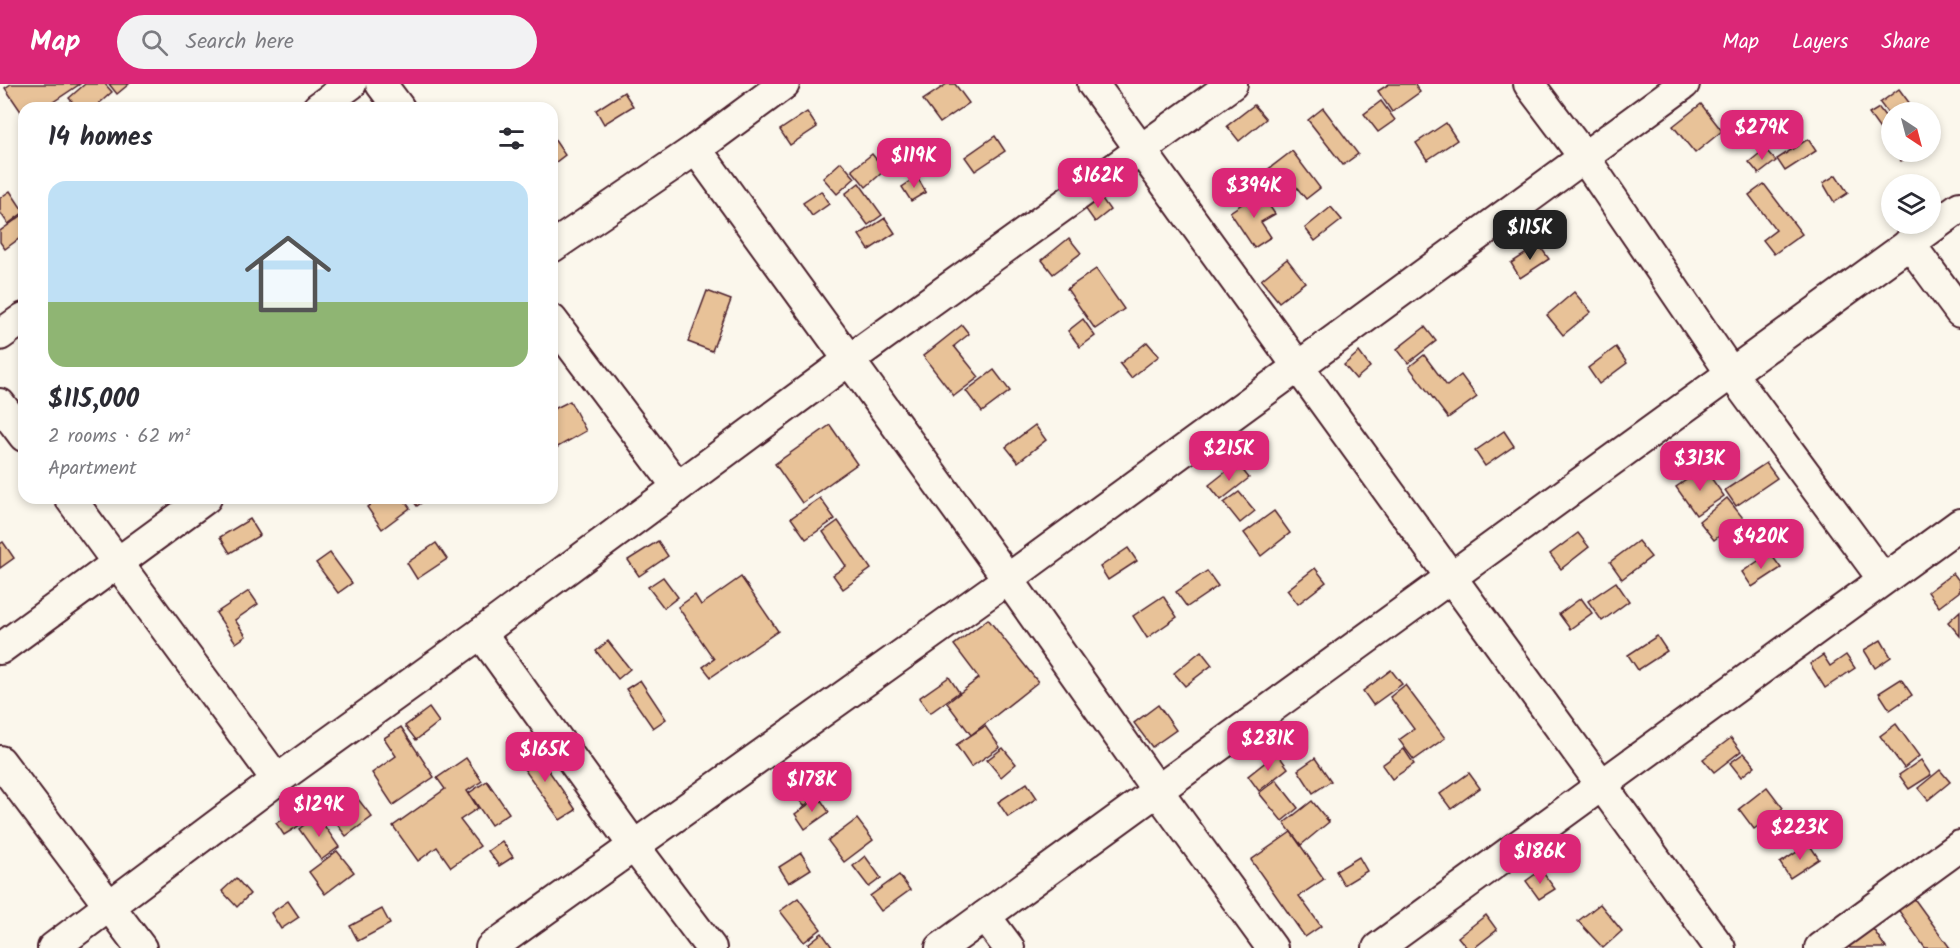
<!DOCTYPE html>
<html lang="en">
<head>
<meta charset="utf-8">
<style>
	body { margin:0; font-family:Kalam,sans-serif; background:#f2f2f3; color:#2b2b33; height:100vh; display:flex; flex-direction:column; font-size:22px; white-space:nowrap }
	* { box-sizing:border-box; margin:0 }
	p { font-size:20px; color:#7c7c81 }
	.icon { flex:none; width:33px; height:33px; fill:none; stroke:currentColor; stroke-width:2; stroke-linecap:round; stroke-linejoin:round }
	.map { position:relative; flex:1; overflow:hidden }
	.side { position:absolute; left:18px; top:18px; width:540px; height:402px; display:flex; flex-direction:column; background:#fff; border-radius:18px; box-shadow:0 3px 9px #0003 }
	.side>* { flex:none }
	.needle { width:39px; rotate:144deg }
	.tools { position:absolute; left:1881px; top:18px; display:grid; gap:12px }
	.tools a { display:grid; place-items:center; width:60px; height:60px; border-radius:50%; background:#fff; box-shadow:0 3px 9px #0003; font-size:30px }
	.price { position:absolute; translate:-50% -51px; padding:0 14px; border-radius:12px; background:#db2777; color:#fff; font-size:20px; line-height:39px; filter:drop-shadow(0 2px 3px #0008) }
	.price::after { content:''; position:absolute; left:50%; top:36px; width:18px; height:14px; margin-left:-9px; background:inherit; clip-path:polygon(0 0,100% 0,50% 100%) }
	.price.selected { background:#222; color:#fff }
	ul { padding:0; list-style:none }
	li { display:grid; align-content:center; gap:12px; height:318px; padding:0 30px }
	li span { display:grid; place-items:center; height:186px; border-radius:18px; color:#555 }
	li>.icon { margin-inline-start:auto }
	span .icon { width:108px; height:108px; fill:#fffc; stroke-width:1 }
	li b { font-size:26px }
	h2 { display:flex; justify-content:space-between; align-items:center; height:72px; padding:0 30px; font-size:26px }
	header { display:flex; align-items:center; gap:36px; box-sizing:border-box; height:84px; padding:0 30px; background:#db2777; color:#fff }
	header strong { font-size:28px }
	nav { display:flex; gap:33px; margin-inline-start:auto; font-size:21px }
	.search { width:420px; height:54px; background:#f2f2f3; display:flex; align-items:center; gap:15px; box-sizing:border-box; padding:0 21px; border-radius:33px; color:#7c7c81; font-size:22px }
	.map>svg:first-child { display:block }
	.building { fill:#e8c298; stroke:#4a1f2b; stroke-width:1.5 }
	.lines { fill:none; stroke-linecap:round; stroke-linejoin:round }
	.minor-casing { stroke:#4a1f2b; stroke-width:34 }
	.minor { stroke:#fbf7ec; stroke-width:30 }
</style>
</head>
<body>
<header>
<strong>Map</strong>
<div class="search"><svg class="icon" aria-label="search" viewBox="0 0 24 24"><circle cx="10" cy="10" r="6"/><path d="M15 15l6 6"/></svg>Search here</div>
<nav><a>Map</a><a>Layers</a><a>Share</a></nav>
</header>
<div class="map">
<svg width="1960" height="864" viewBox="0 0 1960 864">
	<rect width="100%" height="100%" fill="#fbf7ec"/>
	<filter id="ink" filterUnits="userSpaceOnUse"><feTurbulence type="fractalNoise" baseFrequency=".0167" numOctaves="2"/><feDisplacementMap in="SourceGraphic" scale="12" xChannelSelector="R" yChannelSelector="G"/><feConvolveMatrix kernelMatrix="1 2 1 2 8 2 1 2 1" color-interpolation-filters="sRGB"/></filter>
	<g filter="url(#ink)">
		<g class="building">
			<polygon points="11,0 80,0 44,24 24,24 24,32 5,4"/>
			<polygon points="85,0 105,0 112,8 94,24 78,24 69,14"/>
			<polygon points="109,0 129,0 117,10"/>
			<polygon points="947,0 955,0 969,19 940,39 923,16"/>
			<polygon points="1389,0 1415,0 1420,8 1392,28 1378,7"/>
			<polygon points="1899,5 1916,28 1892,28 1892,35 1880,19"/>
			<polygon points="624,8 633,22 604,40 596,26"/>
			<polygon points="1381,17 1395,36 1378,48 1364,30"/>
			<polygon points="1701,20 1722,47 1695,69 1673,42"/>
			<polygon points="1254,21 1266,35 1239,57 1227,42"/>
			<polygon points="1323,24 1358,70 1343,81 1308,36"/>
			<polygon points="1879,24 1892,41 1892,56 1889,58 1869,30"/>
			<polygon points="807,28 817,43 790,61 780,46"/>
			<polygon points="1446,39 1457,56 1427,76 1416,59"/>
			<polygon points="552,52 565,71 552,81"/>
			<polygon points="995,52 1005,67 975,87 965,73"/>
			<polygon points="1808,55 1816,67 1785,87 1777,75"/>
			<polygon points="1765,65 1776,77 1759,90 1749,78"/>
			<polygon points="1292,67 1320,104 1306,115 1294,100 1279,112 1262,90"/>
			<polygon points="1895,68 1915,68 1901,77"/>
			<polygon points="872,70 885,86 866,103 852,86"/>
			<polygon points="841,78 855,94 837,110 823,94"/>
			<polygon points="1836,91 1848,109 1834,118 1823,99"/>
			<polygon points="917,93 926,108 911,117 902,103"/>
			<polygon points="859,99 882,131 868,141 845,110"/>
			<polygon points="1764,100 1802,150 1774,170 1763,156 1776,146 1749,111"/>
			<polygon points="10,107 24,128 8,140 0,128 0,114"/>
			<polygon points="821,107 829,120 812,132 803,119"/>
			<polygon points="1260,108 1275,130 1261,138 1271,153 1254,164 1230,128"/>
			<polygon points="1100,112 1110,126 1095,138 1085,124"/>
			<polygon points="1331,123 1342,136 1315,157 1305,144"/>
			<polygon points="24,130 24,151 5,165 0,158 0,147"/>
			<polygon points="885,134 895,149 869,166 859,151"/>
			<polygon points="1069,154 1081,169 1053,190 1042,176"/>
			<polygon points="1539,161 1549,175 1520,194 1511,179"/>
			<polygon points="1287,175 1305,198 1279,218 1261,196"/>
			<polygon points="1096,185 1124,225 1095,245 1067,205"/>
			<polygon points="707,207 731,216 712,267 688,258"/>
			<polygon points="1574,208 1591,228 1563,251 1547,231"/>
			<polygon points="1083,235 1095,252 1080,263 1068,247"/>
			<polygon points="962,241 969,250 954,262 979,293 954,312 923,272"/>
			<polygon points="1425,243 1436,257 1408,279 1397,265"/>
			<polygon points="1147,258 1159,272 1131,294 1120,280"/>
			<polygon points="1616,263 1627,279 1599,300 1588,284"/>
			<polygon points="1359,268 1370,283 1356,295 1344,281"/>
			<polygon points="1424,271 1447,302 1461,291 1477,313 1448,334 1409,283"/>
			<polygon points="994,286 1010,307 982,328 966,307"/>
			<polygon points="570,317 586,347 556,364 552,357 552,326"/>
			<polygon points="830,341 857,380 802,419 775,380"/>
			<polygon points="1035,341 1046,356 1018,378 1006,363"/>
			<polygon points="1504,347 1514,362 1485,382 1475,367"/>
			<polygon points="1237,379 1249,394 1221,416 1209,401"/>
			<polygon points="1766,379 1777,394 1736,422 1725,406"/>
			<polygon points="1704,384 1724,412 1696,431 1676,403"/>
			<polygon points="1239,408 1255,427 1240,439 1224,419"/>
			<polygon points="380,414 403,414 410,424 382,445 367,423"/>
			<polygon points="411,414 428,414 417,422"/>
			<polygon points="820,414 835,435 806,455 791,434"/>
			<polygon points="1727,414 1743,434 1714,456 1699,437"/>
			<polygon points="1274,427 1290,449 1261,472 1244,449"/>
			<polygon points="250,435 260,451 230,469 220,453"/>
			<polygon points="838,437 871,485 843,505 833,491 846,482 823,448"/>
			<polygon points="1578,449 1589,463 1561,485 1550,470"/>
			<polygon points="658,457 668,472 639,492 628,476"/>
			<polygon points="1638,457 1651,473 1622,495 1610,478"/>
			<polygon points="3,458 14,474 0,484 0,460"/>
			<polygon points="436,459 447,475 417,495 407,479"/>
			<polygon points="1128,464 1137,477 1108,496 1100,483"/>
			<polygon points="330,469 352,499 338,509 316,479"/>
			<polygon points="1770,469 1781,484 1752,503 1742,488"/>
			<polygon points="1315,484 1326,498 1298,520 1287,506"/>
			<polygon points="1207,487 1218,502 1187,523 1176,508"/>
			<polygon points="1953,489 1960,498 1960,507 1939,523 1928,508"/>
			<polygon points="663,493 678,513 664,524 648,503"/>
			<polygon points="741,493 778,547 711,593 703,583 714,575 678,523 695,511 701,521"/>
			<polygon points="1616,498 1629,517 1602,537 1588,517"/>
			<polygon points="249,507 258,520 235,536 246,552 236,559 216,529"/>
			<polygon points="1163,512 1177,533 1147,554 1133,532"/>
			<polygon points="1581,514 1592,529 1570,545 1559,530"/>
			<polygon points="1960,527 1960,552 1948,538"/>
			<polygon points="988,535 1038,598 971,651 947,619 979,594 954,561"/>
			<polygon points="1657,552 1667,567 1638,586 1628,571"/>
			<polygon points="1881,556 1891,573 1875,584 1864,566"/>
			<polygon points="608,557 630,585 618,595 596,567"/>
			<polygon points="1201,567 1212,581 1185,602 1174,589"/>
			<polygon points="1823,571 1830,582 1846,571 1855,584 1825,604 1810,580"/>
			<polygon points="1391,586 1402,600 1373,621 1363,607"/>
			<polygon points="949,593 959,608 930,629 919,614"/>
			<polygon points="1901,595 1912,611 1890,626 1879,609"/>
			<polygon points="640,596 666,635 653,644 626,605"/>
			<polygon points="1405,601 1445,654 1414,676 1399,656 1414,645 1390,613"/>
			<polygon points="1158,621 1176,646 1152,663 1134,639"/>
			<polygon points="429,624 439,638 416,656 405,642"/>
			<polygon points="1896,640 1919,672 1904,684 1880,652"/>
			<polygon points="985,642 1000,663 971,683 956,661"/>
			<polygon points="401,643 434,693 393,721 372,689 396,672 384,654"/>
			<polygon points="1731,654 1741,667 1714,688 1703,675"/>
			<polygon points="531,661 576,726 560,736 515,672"/>
			<polygon points="1003,664 1016,680 1001,693 987,676"/>
			<polygon points="1404,665 1414,680 1392,695 1382,681"/>
			<polygon points="1277,669 1288,684 1259,707 1248,692"/>
			<polygon points="1744,669 1755,682 1741,693 1730,679"/>
			<polygon points="466,674 482,697 467,707 478,724 460,736 480,762 451,783 437,763 418,777 393,742 445,705 437,694"/>
			<polygon points="1315,674 1331,697 1313,709 1298,686"/>
			<polygon points="1921,676 1931,691 1909,705 1899,691"/>
			<polygon points="818,680 833,699 804,722 789,703"/>
			<polygon points="1940,686 1950,698 1928,716 1918,704"/>
			<polygon points="1469,689 1480,704 1451,725 1440,710"/>
			<polygon points="1276,696 1298,724 1282,737 1259,709"/>
			<polygon points="487,697 509,729 491,741 469,709"/>
			<polygon points="1027,699 1037,714 1008,733 998,718"/>
			<polygon points="1767,703 1783,724 1754,745 1739,725"/>
			<polygon points="351,706 372,733 346,752 325,725"/>
			<polygon points="819,713 829,728 805,745 795,730"/>
			<polygon points="1312,717 1329,738 1301,761 1284,739"/>
			<polygon points="298,726 305,738 284,751 276,739"/>
			<polygon points="317,731 339,763 321,776 299,745"/>
			<polygon points="857,735 873,756 844,778 828,757"/>
			<polygon points="1291,748 1324,795 1299,812 1321,842 1305,853 1251,776"/>
			<polygon points="502,757 513,773 499,782 488,767"/>
			<polygon points="1809,760 1819,775 1790,794 1780,779"/>
			<polygon points="337,767 354,788 325,810 309,788"/>
			<polygon points="801,769 811,785 789,799 779,783"/>
			<polygon points="865,772 881,794 869,803 853,782"/>
			<polygon points="1359,773 1367,787 1344,801 1336,787"/>
			<polygon points="1541,786 1555,805 1539,815 1526,797"/>
			<polygon points="899,791 910,806 881,827 870,812"/>
			<polygon points="236,794 250,810 237,823 222,807"/>
			<polygon points="1913,813 1950,864 1925,864 1897,824"/>
			<polygon points="798,814 821,845 804,858 780,827"/>
			<polygon points="288,817 299,833 281,845 271,829"/>
			<polygon points="1600,820 1622,847 1603,864 1578,837"/>
			<polygon points="382,825 390,840 358,857 350,842"/>
			<polygon points="1486,831 1497,846 1474,864 1467,864 1458,853"/>
			<polygon points="1873,845 1886,864 1850,864 1849,862"/>
			<polygon points="822,849 832,863 811,864 808,860"/>
		</g>
		<g class="lines">
			<g class="minor-casing">
				<g id="minor">
					<polyline points="381,0 399,24"/>
					<polyline points="1093,0 1720,864"/>
					<polyline points="1529,0 1584,73 1731,289 1883,495"/>
					<polyline points="318,24 351,0"/>
					<polyline points="696,65 1008,495 1157,706 1272,864"/>
					<polyline points="1909,159 1960,228"/>
					<polyline points="552,163 696,65 784,0"/>
					<polyline points="552,236 677,402"/>
					<polyline points="0,251 24,234"/>
					<polyline points="0,320 24,352"/>
					<polyline points="70,414 277,696"/>
					<polyline points="481,549 634,762 711,864"/>
					<polyline points="0,565 206,414"/>
					<polyline points="0,677 141,864"/>
					<polyline points="985,832 1009,864"/>
					<polyline points="53,864 277,696 481,549 849,276 1232,0"/>
					<polyline points="491,864 1008,495 1684,0"/>
					<polyline points="941,864 1960,123"/>
					<polyline points="1378,864 1960,440"/>
					<polyline points="1820,864 1960,762"/>
				</g>
			</g>
			<use href="#minor" class="minor"/>
		</g>
	</g>
</svg>
<div class="tools">
<a><svg class="needle" viewBox="-14 -14 28 28"><path d="M0-13l5 13h-10z" fill="#e53935"/><path d="M0 13l5-13h-10z" fill="#7c7c81"/></svg></a>
<a><svg class="icon" aria-label="layers" viewBox="0 0 24 24"><path d="M12 4l9 5-9 5-9-5zM3 14l9 5 9-5"/></svg></a>
</div>
<b class="price" style="left:1762px;top:77px">$279K</b>
<b class="price" style="left:914px;top:105px">$119K</b>
<b class="price" style="left:1098px;top:125px">$162K</b>
<b class="price" style="left:1254px;top:135px">$394K</b>
<b class="price selected" style="left:1530px;top:177px">$115K</b>
<b class="price" style="left:1229px;top:398px">$215K</b>
<b class="price" style="left:1700px;top:408px">$313K</b>
<b class="price" style="left:1761px;top:486px">$420K</b>
<b class="price" style="left:1268px;top:688px">$281K</b>
<b class="price" style="left:545px;top:699px">$165K</b>
<b class="price" style="left:812px;top:729px">$178K</b>
<b class="price" style="left:319px;top:754px">$129K</b>
<b class="price" style="left:1800px;top:777px">$223K</b>
<b class="price" style="left:1540px;top:801px">$186K</b>
<section class="side">
<h2>14 homes<svg class="icon" aria-label="filters" viewBox="0 0 24 24"><path d="M4 7h16M4 17h16"/><circle cx="9" cy="7" r="2"/><circle cx="15" cy="17" r="2"/></svg></h2>
<ul>
<li><span style="background:linear-gradient(#bfe0f5 65%,#8fb573 0)"><svg class="icon" aria-label="home" viewBox="0 0 24 24"><path d="M3 11l9-7 9 7M6 9v11h12V9"/></svg></span><div><b>$115,000</b><p>2 rooms · 62 m²</p><p>Apartment</p></div></li>
</ul>
</section>
</div>
</body>
</html>
